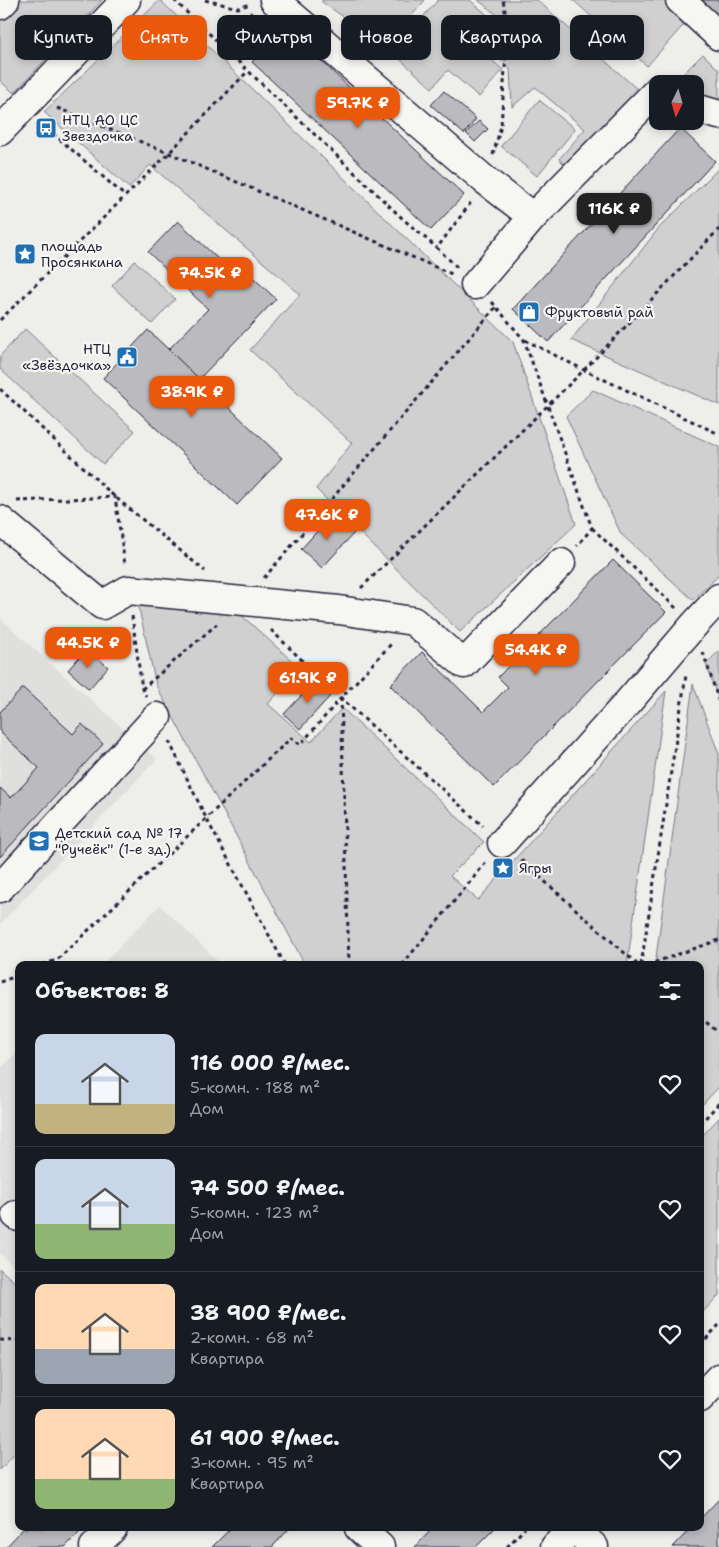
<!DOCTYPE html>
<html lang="ru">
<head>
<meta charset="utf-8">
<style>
	body { margin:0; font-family:"Shantell Sans",sans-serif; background:#20242c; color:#f1f3f6; height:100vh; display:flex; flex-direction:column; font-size:19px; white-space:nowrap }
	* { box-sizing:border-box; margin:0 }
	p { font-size:16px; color:#9ea1a6 }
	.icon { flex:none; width:28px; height:28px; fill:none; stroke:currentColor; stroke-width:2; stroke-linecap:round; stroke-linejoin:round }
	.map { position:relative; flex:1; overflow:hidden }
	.details { position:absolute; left:15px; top:961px; width:689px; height:570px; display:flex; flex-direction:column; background:#171b24; border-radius:10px; box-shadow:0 2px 8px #0003 }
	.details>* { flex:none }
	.top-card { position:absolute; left:15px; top:15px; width:690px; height:45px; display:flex; gap:10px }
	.needle { width:32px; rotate:185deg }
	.controls { position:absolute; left:649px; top:75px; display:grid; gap:10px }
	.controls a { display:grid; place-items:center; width:55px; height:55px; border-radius:10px; background:#171b24; box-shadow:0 2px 8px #0003; font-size:25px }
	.price { position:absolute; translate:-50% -42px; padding:0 11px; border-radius:10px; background:#ea580c; color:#fff; font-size:16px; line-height:32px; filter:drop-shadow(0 1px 2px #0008) }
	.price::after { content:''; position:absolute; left:50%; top:30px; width:15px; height:11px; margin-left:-8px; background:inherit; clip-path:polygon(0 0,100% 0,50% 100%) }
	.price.active { background:#222; color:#fff }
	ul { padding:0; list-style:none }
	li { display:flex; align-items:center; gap:15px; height:125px; padding:0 20px }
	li+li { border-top:1px solid #363941 }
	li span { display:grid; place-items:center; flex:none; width:140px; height:100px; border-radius:10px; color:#555 }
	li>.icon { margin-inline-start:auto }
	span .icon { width:60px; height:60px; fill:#fffc; stroke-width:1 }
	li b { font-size:21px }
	h2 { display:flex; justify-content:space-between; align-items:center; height:60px; padding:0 20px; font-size:21px }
	.tag { padding:0 18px; border-radius:10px; background:#171b24; box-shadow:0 2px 8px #0003; font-size:18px; line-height:45px }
	.tag.active { background:#ea580c; color:#fff }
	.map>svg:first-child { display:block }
	.built { fill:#dfdfde }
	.green { fill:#d0d0d1; stroke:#797986 }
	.building { fill:#bbbbbf; stroke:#22223b }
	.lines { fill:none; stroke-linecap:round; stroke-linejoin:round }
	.minor-casing { stroke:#22223b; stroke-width:31 }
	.major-casing { stroke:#22223b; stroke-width:31 }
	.path { stroke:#22223b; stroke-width:3; stroke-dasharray:4 4; stroke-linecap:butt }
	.minor { stroke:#f6f6f2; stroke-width:28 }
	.major { stroke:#f6f6f2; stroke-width:28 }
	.labels { text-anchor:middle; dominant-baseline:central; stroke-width:4.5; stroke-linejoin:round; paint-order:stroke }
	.poi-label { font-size:14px; fill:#22223b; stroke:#f6f6f2; text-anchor:start }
</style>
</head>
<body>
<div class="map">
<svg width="719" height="1547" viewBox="0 0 719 1547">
	<rect width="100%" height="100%" fill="#eeeeeb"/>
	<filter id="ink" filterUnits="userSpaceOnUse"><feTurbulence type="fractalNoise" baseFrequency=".02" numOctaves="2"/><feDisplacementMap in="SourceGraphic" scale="10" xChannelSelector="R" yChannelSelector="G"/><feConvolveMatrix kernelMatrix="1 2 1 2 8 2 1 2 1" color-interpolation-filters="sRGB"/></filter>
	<g filter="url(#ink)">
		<g class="built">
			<polygon points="0,618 157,759 0,924"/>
			<polygon points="160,905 222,965 101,965"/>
			<polygon points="19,1050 19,1271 0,1254 0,1069"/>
		</g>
		<g class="green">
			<polygon points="15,0 102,0 14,93 0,81 0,16"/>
			<polygon points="160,0 513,342 576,524 460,632 316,489 352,443 250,350 300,294 150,165 129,188 44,112"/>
			<polygon points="322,0 425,0 386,46 322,2"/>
			<polygon points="438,0 470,0 501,27 480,50 503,70 479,97 448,70 432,88 392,52"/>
			<polygon points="478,0 537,0 638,90 569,169 559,159 585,129 535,87 512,107 510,69 489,49 516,30"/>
			<polygon points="573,0 668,0 689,19 647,66"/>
			<polygon points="703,54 719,70 719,106 695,97 695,84 674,83"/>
			<polygon points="539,100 575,129 537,176 501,146"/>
			<polygon points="719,168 719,405 571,340 659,228"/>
			<polygon points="135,261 175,299 152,324 112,286"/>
			<polygon points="25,329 135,431 103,464 0,369 0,356"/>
			<polygon points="593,390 719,447 719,575 693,600 621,534 566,416"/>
			<polygon points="136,595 220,596 300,668 268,704 311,742 342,708 484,842 450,876 478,900 666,691 627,965 305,965 156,685"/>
			<polygon points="719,651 719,700 706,664"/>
			<polygon points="693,684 719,754 719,1087 700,1107 700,965 655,965"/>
			<polygon points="719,1118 719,1295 700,1315 700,1138"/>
			<polygon points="0,1269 19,1286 19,1449 0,1470"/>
		</g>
		<g class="building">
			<polygon points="699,0 719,0 719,19"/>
			<polygon points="286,28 464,195 431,230 252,62"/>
			<polygon points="444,91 476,119 464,134 431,105"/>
			<polygon points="479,121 488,129 475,142 466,133"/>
			<polygon points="680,128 715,161 548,342 513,309"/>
			<polygon points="178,221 237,277 244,269 276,299 199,379 168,350 208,309 148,252"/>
			<polygon points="148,330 282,458 237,505 103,378"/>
			<polygon points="333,514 354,533 322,568 301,549"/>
			<polygon points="613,560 666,612 494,787 390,685 422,652 483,712 508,687 498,677"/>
			<polygon points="87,648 108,667 89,689 68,670"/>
			<polygon points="317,679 332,694 300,729 284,714"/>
			<polygon points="23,688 73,734 82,724 103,744 0,857 0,788 11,798 39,768 0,732 0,712"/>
			<polygon points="719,1499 719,1547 673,1547 691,1528 700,1528 700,1519"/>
			<polygon points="24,1528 84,1528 65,1547 6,1547"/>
			<polygon points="231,1528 290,1528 272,1547 212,1547"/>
			<polygon points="433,1528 495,1528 476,1547 415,1547"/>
		</g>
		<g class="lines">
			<g class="minor-casing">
				<g id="minor">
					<polyline points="274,0 486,181 533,217 658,90"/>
					<polyline points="680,0 719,36"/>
					<polyline points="695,108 719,115"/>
					<polyline points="475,285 533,217"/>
					<polyline points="0,520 102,605 128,590 339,610 413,621 464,664 561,563"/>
					<polyline points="502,843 629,701 694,625 719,598"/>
					<polyline points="0,888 157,717"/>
					<polyline points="16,1215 19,1217"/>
					<polyline points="700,1398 719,1378"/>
					<polyline points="359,1528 380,1547"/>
					<polyline points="574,1528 594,1547"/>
					<polyline points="94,1547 113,1528"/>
					<polyline points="555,1547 573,1528"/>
				</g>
			</g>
			<g class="major-casing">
				<g id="major">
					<polyline points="0,5 5,0"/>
					<polyline points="0,131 126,0"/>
				</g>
			</g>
			<g class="path">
				<polyline points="174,0 403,219 437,248"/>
				<polyline points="205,0 238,8 250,4"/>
				<polyline points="220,43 252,12"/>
				<polyline points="57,108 169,153 454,275"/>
				<polyline points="41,123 125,196"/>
				<polyline points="493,155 501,126 508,27 503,0"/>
				<polyline points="457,267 437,248 472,201"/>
				<polyline points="492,302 524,340 592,528 577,546"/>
				<polyline points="0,320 169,153 248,71"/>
				<polyline points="525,340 584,370 719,434"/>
				<polyline points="0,389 115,497 205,571"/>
				<polyline points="17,501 115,497 125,565"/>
				<polyline points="592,528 676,608"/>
				<polyline points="264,578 496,307"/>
				<polyline points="361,588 584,370 719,229"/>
				<polyline points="132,616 142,689 146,696"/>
				<polyline points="271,630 341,698 483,826"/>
				<polyline points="703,652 719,702"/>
				<polyline points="142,689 217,624"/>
				<polyline points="341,698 349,965"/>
				<polyline points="169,741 206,818 285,965"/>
				<polyline points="521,860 638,965"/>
				<polyline points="43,965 58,959 291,738 300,745 341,698 392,643"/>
				<polyline points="402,965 487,861"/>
				<polyline points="641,965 686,675"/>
				<polyline points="647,965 719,940"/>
				<polyline points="0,982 19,975"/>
				<polyline points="700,1017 719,1033"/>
				<polyline points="700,1124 719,1103"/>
				<polyline points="0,1340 19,1341"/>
				<polyline points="700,1345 719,1325"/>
				<polyline points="507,1547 525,1528"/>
			</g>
			<use href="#minor" class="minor"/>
			<use href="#major" class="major"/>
		</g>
	</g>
	<defs>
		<g id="bus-square" transform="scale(1.125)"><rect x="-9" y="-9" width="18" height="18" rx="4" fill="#1f6fb2" stroke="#f6f6f2"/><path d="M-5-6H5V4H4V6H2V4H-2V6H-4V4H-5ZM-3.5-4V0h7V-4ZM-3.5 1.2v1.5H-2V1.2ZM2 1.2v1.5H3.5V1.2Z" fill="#fff"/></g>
		<g id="sight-square" transform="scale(1.125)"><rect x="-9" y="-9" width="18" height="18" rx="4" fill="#1f6fb2" stroke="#f6f6f2"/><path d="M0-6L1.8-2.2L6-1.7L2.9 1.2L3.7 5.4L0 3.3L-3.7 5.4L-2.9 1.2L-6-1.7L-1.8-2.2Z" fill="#fff"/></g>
		<g id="shop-square" transform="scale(1.125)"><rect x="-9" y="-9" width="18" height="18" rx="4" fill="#1f6fb2" stroke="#f6f6f2"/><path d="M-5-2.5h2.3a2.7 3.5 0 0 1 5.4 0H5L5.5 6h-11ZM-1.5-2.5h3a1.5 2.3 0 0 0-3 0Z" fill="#fff"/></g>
		<g id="civic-square" transform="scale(1.125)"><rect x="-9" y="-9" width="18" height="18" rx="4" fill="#1f6fb2" stroke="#f6f6f2"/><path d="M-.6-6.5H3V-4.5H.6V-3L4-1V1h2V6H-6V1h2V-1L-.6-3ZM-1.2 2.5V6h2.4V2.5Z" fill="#fff"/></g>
		<g id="school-square" transform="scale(1.125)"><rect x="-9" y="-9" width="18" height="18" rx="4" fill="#1f6fb2" stroke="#f6f6f2"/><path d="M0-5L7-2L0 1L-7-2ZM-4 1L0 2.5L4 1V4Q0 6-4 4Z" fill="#fff"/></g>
	</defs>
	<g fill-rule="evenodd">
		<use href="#bus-square" x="46" y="128"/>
		<use href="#sight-square" x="25" y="254"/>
		<use href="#shop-square" x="529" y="312"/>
		<use href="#civic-square" x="127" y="357"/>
		<use href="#school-square" x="39" y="841"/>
		<use href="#sight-square" x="503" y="868"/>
	</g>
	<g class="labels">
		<g class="poi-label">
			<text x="62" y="120">НТЦ АО ЦС<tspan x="62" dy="16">Звездочка</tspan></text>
			<text x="41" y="246">площадь<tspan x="41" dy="16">Просянкина</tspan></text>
			<text x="545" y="312">Фруктовый рай</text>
			<text x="111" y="349" text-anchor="end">НТЦ<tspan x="111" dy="16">«Звёздочка»</tspan></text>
			<text x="55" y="833">Детский сад № 17<tspan x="55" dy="16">"Ручеёк" (1-е зд.)</tspan></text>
			<text x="519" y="868">Ягры</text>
		</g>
	</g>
</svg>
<div class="controls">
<a><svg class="needle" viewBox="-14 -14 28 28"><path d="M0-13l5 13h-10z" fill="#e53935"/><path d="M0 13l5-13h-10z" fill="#9ea1a6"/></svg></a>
</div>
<b class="price" style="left:358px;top:129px">59.7K ₽</b>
<b class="price active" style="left:614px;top:235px">116K ₽</b>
<b class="price" style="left:210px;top:299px">74.5K ₽</b>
<b class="price" style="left:192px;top:418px">38.9K ₽</b>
<b class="price" style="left:327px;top:541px">47.6K ₽</b>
<b class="price" style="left:88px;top:669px">44.5K ₽</b>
<b class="price" style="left:536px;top:676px">54.4K ₽</b>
<b class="price" style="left:308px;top:704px">61.9K ₽</b>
<div class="top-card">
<a class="tag">Купить</a>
<a class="tag active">Снять</a>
<a class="tag">Фильтры</a>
<a class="tag">Новое</a>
<a class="tag">Квартира</a>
<a class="tag">Дом</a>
</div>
<section class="details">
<h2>Объектов: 8<svg class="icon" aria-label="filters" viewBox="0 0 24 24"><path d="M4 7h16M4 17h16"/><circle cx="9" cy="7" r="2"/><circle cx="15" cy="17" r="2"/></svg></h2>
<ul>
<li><span style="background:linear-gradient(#c9d6e8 70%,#c2b280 0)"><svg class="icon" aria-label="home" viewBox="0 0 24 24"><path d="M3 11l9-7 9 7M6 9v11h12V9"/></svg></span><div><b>116 000 ₽/мес.</b><p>5-комн. · 188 m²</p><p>Дом</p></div><svg class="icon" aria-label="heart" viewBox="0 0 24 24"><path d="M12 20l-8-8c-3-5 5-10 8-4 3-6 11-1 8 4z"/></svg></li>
<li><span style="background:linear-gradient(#c9d6e8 65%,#8fb573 0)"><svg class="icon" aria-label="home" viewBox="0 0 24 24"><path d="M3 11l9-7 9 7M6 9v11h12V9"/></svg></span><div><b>74 500 ₽/мес.</b><p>5-комн. · 123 m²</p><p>Дом</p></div><svg class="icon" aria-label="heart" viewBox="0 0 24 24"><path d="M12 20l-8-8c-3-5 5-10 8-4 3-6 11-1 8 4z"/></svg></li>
<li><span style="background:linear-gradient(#ffd9b3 65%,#9aa5b1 0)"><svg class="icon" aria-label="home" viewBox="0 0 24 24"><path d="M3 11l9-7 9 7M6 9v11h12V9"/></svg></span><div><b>38 900 ₽/мес.</b><p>2-комн. · 68 m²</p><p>Квартира</p></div><svg class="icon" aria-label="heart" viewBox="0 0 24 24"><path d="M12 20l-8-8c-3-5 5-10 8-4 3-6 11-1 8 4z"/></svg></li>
<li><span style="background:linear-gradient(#ffd9b3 70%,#8fb573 0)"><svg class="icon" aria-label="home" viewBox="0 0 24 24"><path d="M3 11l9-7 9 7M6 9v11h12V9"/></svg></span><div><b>61 900 ₽/мес.</b><p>3-комн. · 95 m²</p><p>Квартира</p></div><svg class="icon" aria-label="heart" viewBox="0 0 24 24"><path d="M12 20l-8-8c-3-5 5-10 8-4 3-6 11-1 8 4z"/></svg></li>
</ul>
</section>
</div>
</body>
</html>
